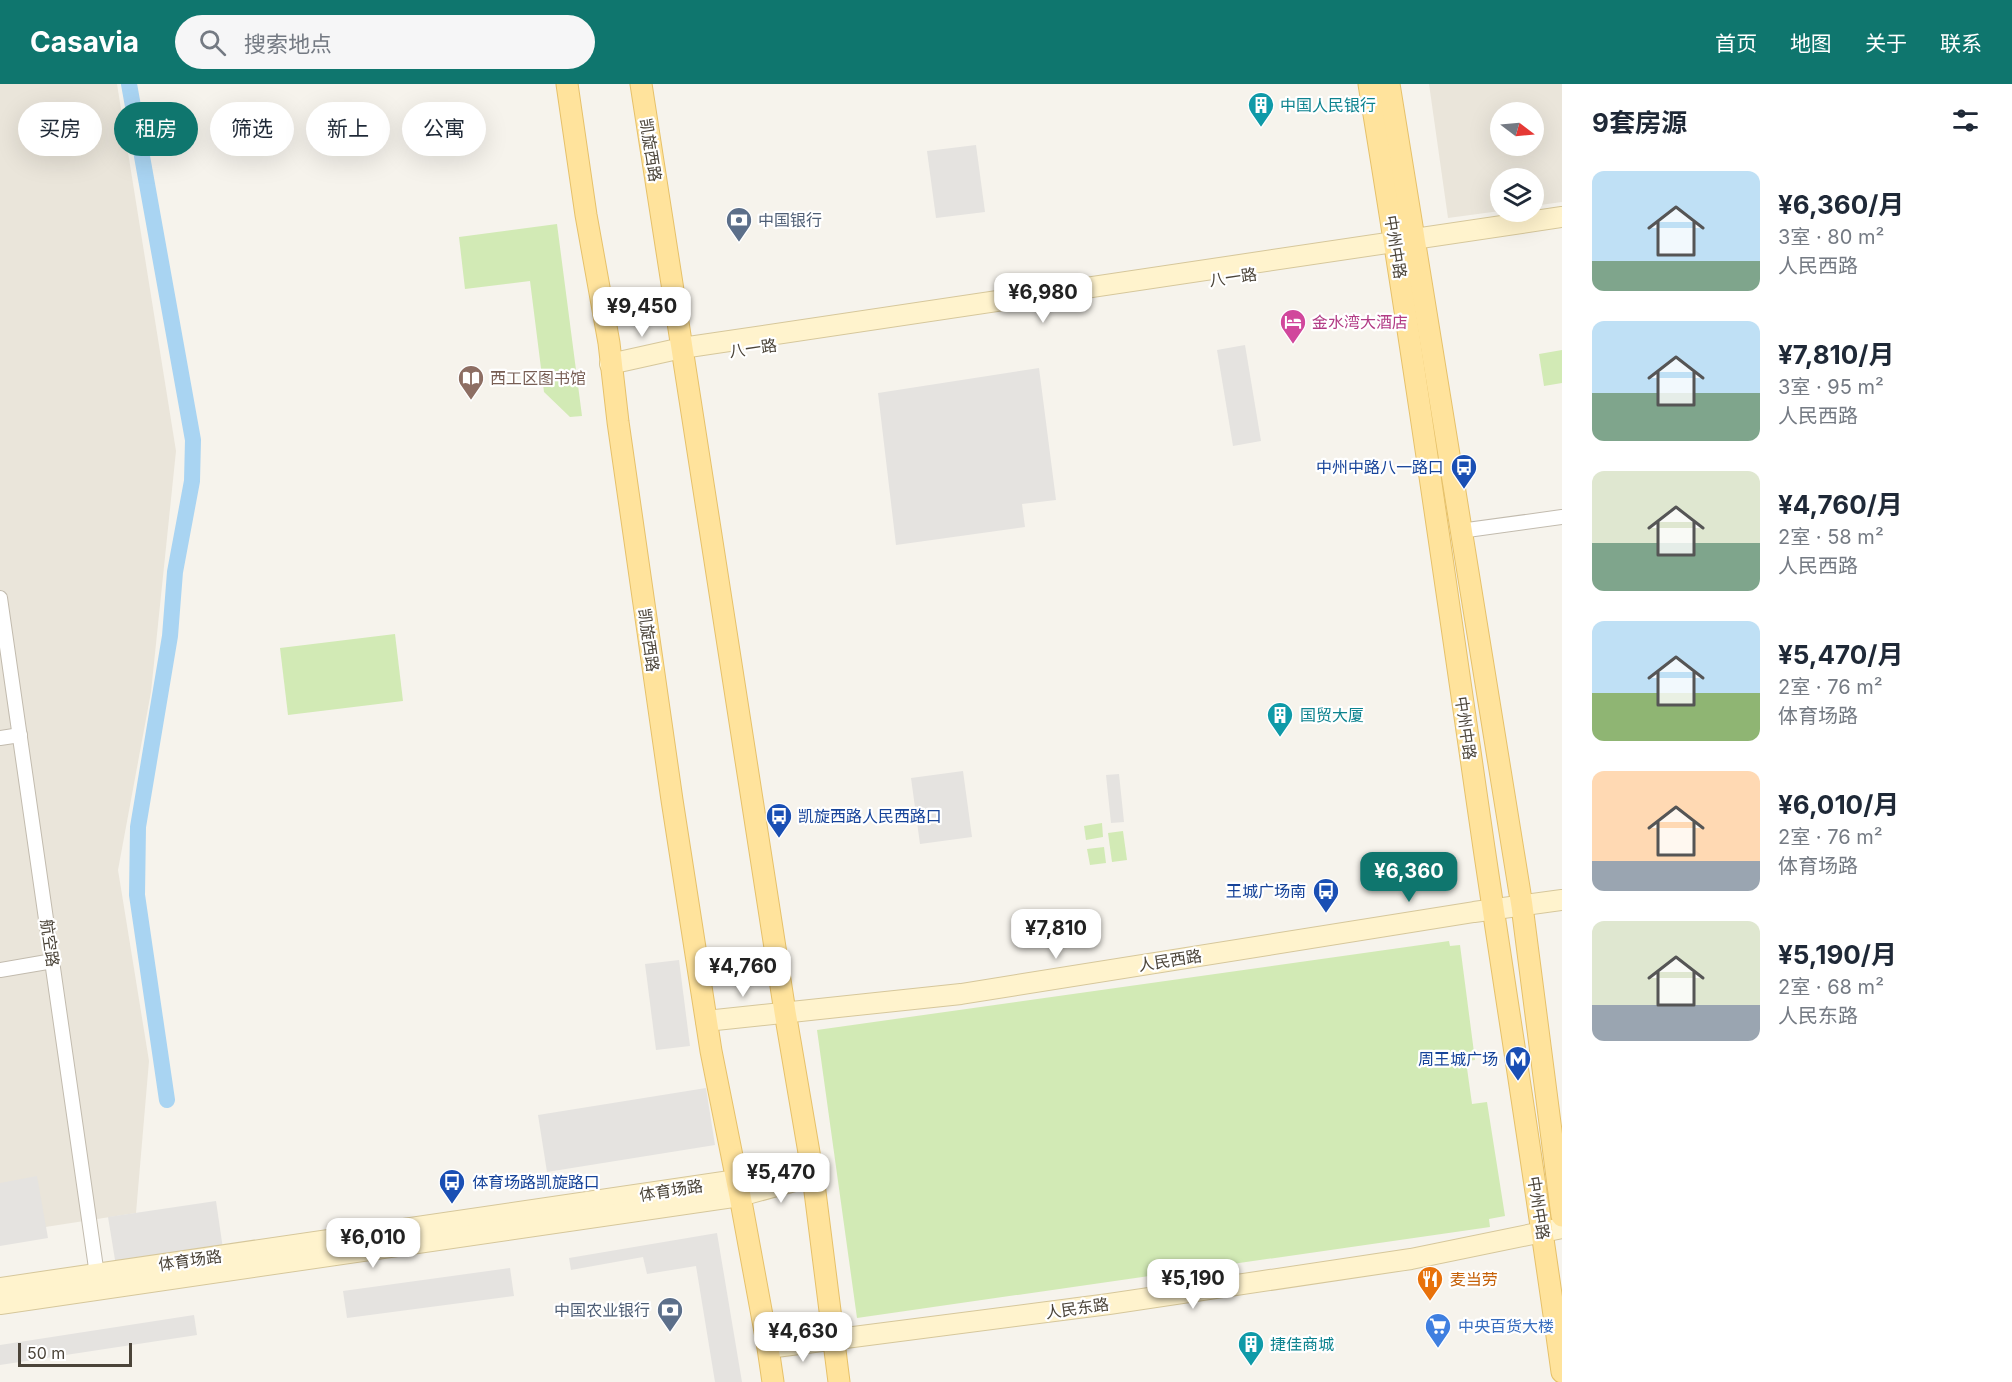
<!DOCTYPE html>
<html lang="zh">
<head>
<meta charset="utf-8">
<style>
	body { margin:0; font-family:Inter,"Noto Sans SC",sans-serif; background:#f6f6f7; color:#1f2937; height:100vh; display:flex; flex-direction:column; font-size:22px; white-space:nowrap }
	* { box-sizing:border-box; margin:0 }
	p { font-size:20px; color:#747a83 }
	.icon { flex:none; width:33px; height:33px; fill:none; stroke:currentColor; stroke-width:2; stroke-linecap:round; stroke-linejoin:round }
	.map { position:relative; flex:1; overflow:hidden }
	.sheet { display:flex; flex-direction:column; background:#fff; width:450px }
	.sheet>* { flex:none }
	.top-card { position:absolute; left:18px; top:18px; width:570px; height:54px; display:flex; gap:12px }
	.needle { width:39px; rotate:106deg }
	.buttons { position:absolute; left:1490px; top:18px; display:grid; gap:12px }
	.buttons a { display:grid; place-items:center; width:54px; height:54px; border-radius:50%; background:#fff; box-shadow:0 6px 24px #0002; font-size:30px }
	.scale { position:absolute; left:18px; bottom:15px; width:114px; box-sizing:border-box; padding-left:6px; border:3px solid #4b4439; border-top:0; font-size:16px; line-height:21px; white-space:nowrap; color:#4b4439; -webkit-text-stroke:4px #fff; paint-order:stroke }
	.price { position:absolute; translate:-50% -51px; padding:0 14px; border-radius:12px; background:#fff; color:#222; font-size:20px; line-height:39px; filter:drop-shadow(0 2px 3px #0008) }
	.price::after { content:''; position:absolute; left:50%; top:36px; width:18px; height:14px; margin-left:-9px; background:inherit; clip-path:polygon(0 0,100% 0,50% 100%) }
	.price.on { background:#0f766e; color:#fff }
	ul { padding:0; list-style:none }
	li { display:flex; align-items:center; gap:18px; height:150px; padding:0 30px }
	li span { display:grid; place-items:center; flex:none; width:168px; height:120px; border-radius:12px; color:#555 }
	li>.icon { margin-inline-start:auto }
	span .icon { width:72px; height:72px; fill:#fffc; stroke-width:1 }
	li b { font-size:26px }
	h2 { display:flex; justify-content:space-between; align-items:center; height:72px; padding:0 30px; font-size:26px }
	.chip { padding:0 21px; border-radius:27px; background:#fff; box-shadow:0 6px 24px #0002; font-size:21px; line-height:54px }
	.chip.on { background:#0f766e; color:#fff }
	header { display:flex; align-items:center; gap:36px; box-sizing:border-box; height:84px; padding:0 30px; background:#0f766e; color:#fff }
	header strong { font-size:28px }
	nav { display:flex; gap:33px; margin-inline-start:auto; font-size:21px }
	.search { width:420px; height:54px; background:#f6f6f7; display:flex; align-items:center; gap:15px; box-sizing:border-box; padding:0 21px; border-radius:33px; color:#747a83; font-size:22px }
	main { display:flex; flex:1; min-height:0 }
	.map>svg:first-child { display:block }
	.residential { fill:#eae5da; fill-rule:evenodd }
	.green { fill:#d2eab5 }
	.parking { fill:#e5e3e0 }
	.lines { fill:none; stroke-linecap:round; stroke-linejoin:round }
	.canal { stroke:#a9d4f2; stroke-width:16 }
	.street-casing { stroke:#c2bbae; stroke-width:16 }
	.secondary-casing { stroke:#d6c79b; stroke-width:22 }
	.primary-casing { stroke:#e6c16a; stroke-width:23 }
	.street { stroke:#fff; stroke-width:14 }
	.secondary { stroke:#fff3cd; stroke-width:20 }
	.primary { stroke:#ffe39c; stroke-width:21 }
	.labels { text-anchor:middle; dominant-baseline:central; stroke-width:4.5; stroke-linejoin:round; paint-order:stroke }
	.culture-label { font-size:16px; fill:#0d838f; stroke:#fff; text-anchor:start }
	.street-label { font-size:16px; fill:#4b4439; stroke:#fff }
	.service-label { font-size:16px; fill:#4e5e75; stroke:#fff; text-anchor:start }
	.hotel-label { font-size:16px; fill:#b23c85; stroke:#fff; text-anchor:start }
	.education-label { font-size:16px; fill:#785e54; stroke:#fff; text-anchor:start }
	.transit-label { font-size:16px; fill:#164399; stroke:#fff; text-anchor:end }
	.food-label { font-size:16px; fill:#c56008; stroke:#fff; text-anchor:start }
	.shop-label { font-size:16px; fill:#366cbe; stroke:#fff; text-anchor:start }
</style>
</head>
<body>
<header>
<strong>Casavia</strong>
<div class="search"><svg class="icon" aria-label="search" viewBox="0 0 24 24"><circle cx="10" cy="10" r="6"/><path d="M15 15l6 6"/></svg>搜索地点</div>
<nav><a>首页</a><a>地图</a><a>关于</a><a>联系</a></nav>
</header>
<main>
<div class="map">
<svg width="1562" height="1298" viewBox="0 0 1562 1298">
	<rect width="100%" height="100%" fill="#f6f3ec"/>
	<g class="residential">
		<polygon points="0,0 117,0 176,367 151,608 118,786 149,977 136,1129 0,1150"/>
		<path d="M1429 0H1562V118L1533 122V94H1500V127L1448 134ZM1500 28H1533V62H1500Z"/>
	</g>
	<g class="green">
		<polygon points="557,140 582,332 570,333 544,308 530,197 465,205 459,153"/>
		<polygon points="1562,266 1562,299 1544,302 1539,270"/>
		<polygon points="395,550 403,617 288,631 280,564"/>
		<polygon points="1102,739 1103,753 1086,756 1084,742"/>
		<polygon points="1123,747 1127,776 1112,778 1108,749"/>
		<polygon points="1104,763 1106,779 1090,781 1087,765"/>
		<polygon points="1449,857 1450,862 1460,861 1475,976 1466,977 1472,1020 1487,1018 1505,1132 1489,1135 1490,1143 857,1234 817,946"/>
	</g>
	<g class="parking">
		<polygon points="976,61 985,128 936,134 927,67"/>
		<polygon points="1245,261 1261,357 1233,362 1217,266"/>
		<polygon points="1039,284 1056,416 1022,420 1025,443 896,461 878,309"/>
		<polygon points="963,687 972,753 920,760 911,694"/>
		<polygon points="1119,690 1124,738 1111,739 1106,691"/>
		<polygon points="679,876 690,962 656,966 645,880"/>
		<polygon points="706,1004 715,1061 547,1088 538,1031"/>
		<polygon points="37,1092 48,1154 0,1162 0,1099"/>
		<polygon points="216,1117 223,1165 116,1182 108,1133"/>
		<polygon points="717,1149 742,1298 715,1298 696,1182 647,1190 643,1173 571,1186 569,1174"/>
		<polygon points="510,1184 514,1212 347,1234 343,1207"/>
		<polygon points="194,1231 197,1251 0,1281 0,1261"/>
	</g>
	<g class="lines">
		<polyline class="canal" points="129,0 193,356 192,397 175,488 170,552 138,743 137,811 167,1016"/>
		<g class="street-casing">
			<g id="street">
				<polyline points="1460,447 1562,433"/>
				<polyline points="0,514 98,1198"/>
				<polyline points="0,654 20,651"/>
				<polyline points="0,886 53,877"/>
			</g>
		</g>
		<g class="secondary-casing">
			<g id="secondary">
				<polyline points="610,280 682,264 1562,133"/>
				<polyline points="706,937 961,910 1474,828 1562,816"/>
				<polyline points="0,1204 737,1096 775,1094"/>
				<polyline points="0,1220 740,1112 813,1092"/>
				<polyline points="768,1264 1109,1220 1411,1175 1562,1144"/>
			</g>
		</g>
		<g class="primary-casing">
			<g id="primary">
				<polyline points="567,0 586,131 609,259 618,338 672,716 711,967 740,1112 768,1264 773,1298"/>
				<polyline points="641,0 785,928 813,1092 839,1298"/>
				<path d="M1369 0C1411 254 1447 509 1484 764 1510 939 1538 1113 1562 1288"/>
				<polyline points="1389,0 1522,822 1562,1132"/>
			</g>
		</g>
		<use href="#street" class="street"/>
		<use href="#secondary" class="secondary"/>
		<use href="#primary" class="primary"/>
	</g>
	<defs>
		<g id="building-pin" transform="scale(1.35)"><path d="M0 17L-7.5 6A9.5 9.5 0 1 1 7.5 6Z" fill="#0f9aa8" stroke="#fff"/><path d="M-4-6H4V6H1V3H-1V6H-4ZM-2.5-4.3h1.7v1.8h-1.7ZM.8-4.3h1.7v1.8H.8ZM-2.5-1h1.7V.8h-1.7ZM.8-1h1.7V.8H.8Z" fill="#fff"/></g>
		<g id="bank-pin" transform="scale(1.35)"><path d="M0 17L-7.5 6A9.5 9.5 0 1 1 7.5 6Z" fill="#5c6f8a" stroke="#fff"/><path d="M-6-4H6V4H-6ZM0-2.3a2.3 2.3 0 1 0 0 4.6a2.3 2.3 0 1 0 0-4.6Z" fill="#fff"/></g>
		<g id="hotel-pin" transform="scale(1.35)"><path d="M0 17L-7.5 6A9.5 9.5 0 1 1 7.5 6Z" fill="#d1479c" stroke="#fff"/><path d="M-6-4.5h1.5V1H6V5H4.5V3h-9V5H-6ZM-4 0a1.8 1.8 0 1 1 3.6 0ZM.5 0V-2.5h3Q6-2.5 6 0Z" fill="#fff"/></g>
		<g id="library-pin" transform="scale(1.35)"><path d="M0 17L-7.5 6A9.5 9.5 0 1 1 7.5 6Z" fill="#8d6e63" stroke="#fff"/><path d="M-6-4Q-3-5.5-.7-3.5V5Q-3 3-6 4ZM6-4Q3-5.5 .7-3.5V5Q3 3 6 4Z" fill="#fff"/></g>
		<g id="bus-pin" transform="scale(1.35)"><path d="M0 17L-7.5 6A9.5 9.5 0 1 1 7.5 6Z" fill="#1a4fb4" stroke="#fff"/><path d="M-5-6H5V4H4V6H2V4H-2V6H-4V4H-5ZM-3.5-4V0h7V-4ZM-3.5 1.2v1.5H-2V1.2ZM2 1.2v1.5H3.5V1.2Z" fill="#fff"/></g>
		<g id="metro-pin" transform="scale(1.35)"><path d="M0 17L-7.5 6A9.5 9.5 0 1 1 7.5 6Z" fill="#1a4fb4" stroke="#fff"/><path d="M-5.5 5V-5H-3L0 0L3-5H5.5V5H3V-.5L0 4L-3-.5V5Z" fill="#fff"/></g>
		<g id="restaurant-pin" transform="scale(1.35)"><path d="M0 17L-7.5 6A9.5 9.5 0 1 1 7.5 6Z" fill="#e8710a" stroke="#fff"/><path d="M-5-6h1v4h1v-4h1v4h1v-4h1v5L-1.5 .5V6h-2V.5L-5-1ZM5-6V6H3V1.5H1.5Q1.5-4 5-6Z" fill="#fff"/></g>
		<g id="supermarket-pin" transform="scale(1.35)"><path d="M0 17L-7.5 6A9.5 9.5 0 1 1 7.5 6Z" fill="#3f7fe0" stroke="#fff"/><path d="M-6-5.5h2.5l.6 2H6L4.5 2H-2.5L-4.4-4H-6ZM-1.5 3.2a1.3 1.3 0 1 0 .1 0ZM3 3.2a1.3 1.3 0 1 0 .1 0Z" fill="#fff"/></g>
	</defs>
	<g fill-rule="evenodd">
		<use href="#building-pin" x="1261" y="21"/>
		<use href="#bank-pin" x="739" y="136"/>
		<use href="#hotel-pin" x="1293" y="238"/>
		<use href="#library-pin" x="471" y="294"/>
		<use href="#bus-pin" x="1464" y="383"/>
		<use href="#building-pin" x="1280" y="631"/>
		<use href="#bus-pin" x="779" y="732"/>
		<use href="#bus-pin" x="1326" y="807"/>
		<use href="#metro-pin" x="1518" y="975"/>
		<use href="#bus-pin" x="452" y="1098"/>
		<use href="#restaurant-pin" x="1430" y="1195"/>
		<use href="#bank-pin" x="670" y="1226"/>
		<use href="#supermarket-pin" x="1438" y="1242"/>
		<use href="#building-pin" x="1251" y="1260"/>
	</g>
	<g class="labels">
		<g class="culture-label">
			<text x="1280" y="21">中国人民银行</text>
			<text x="1300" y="631">国贸大厦</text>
			<text x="1270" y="1260">捷佳商城</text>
		</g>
		<g class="street-label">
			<text transform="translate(651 66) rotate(81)">凯旋西路</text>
			<text transform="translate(1396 163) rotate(81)">中州中路</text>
			<text transform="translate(1233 193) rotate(-8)">八一路</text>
			<text transform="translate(753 264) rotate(-8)">八一路</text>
			<text transform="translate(649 556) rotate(82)">凯旋西路</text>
			<text transform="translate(1466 644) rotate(82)">中州中路</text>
			<text transform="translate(50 859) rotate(82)">航空路</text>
			<text transform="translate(1170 876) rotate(-9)">人民西路</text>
			<text transform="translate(671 1106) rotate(-9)">体育场路</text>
			<text transform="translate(1539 1124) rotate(81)">中州中路</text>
			<text transform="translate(190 1176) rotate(-8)">体育场路</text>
			<text transform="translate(1077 1224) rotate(-8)">人民东路</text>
		</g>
		<g class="service-label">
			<text x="758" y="136">中国银行</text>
			<text x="650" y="1226" text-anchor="end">中国农业银行</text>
		</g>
		<g class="hotel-label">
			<text x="1312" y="238">金水湾大酒店</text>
		</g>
		<g class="education-label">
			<text x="490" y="294">西工区图书馆</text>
		</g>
		<g class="transit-label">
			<text x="1444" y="383">中州中路八一路口</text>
			<text x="798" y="732" text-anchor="start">凯旋西路人民西路口</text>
			<text x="1306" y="807">王城广场南</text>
			<text x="1498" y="975">周王城广场</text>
			<text x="472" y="1098" text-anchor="start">体育场路凯旋路口</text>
		</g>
		<g class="food-label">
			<text x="1450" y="1195">麦当劳</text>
		</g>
		<g class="shop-label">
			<text x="1458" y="1242">中央百货大楼</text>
		</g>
	</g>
</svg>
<div class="buttons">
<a><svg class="needle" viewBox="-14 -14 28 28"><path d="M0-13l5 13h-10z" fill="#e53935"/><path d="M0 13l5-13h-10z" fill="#747a83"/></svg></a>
<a><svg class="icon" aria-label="layers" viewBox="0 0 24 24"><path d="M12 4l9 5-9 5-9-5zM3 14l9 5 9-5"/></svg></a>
</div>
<div class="scale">50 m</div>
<b class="price" style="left:1043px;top:240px">¥6,980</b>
<b class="price" style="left:642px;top:254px">¥9,450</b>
<b class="price on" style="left:1409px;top:819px">¥6,360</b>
<b class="price" style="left:1056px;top:876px">¥7,810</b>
<b class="price" style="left:743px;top:914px">¥4,760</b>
<b class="price" style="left:781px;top:1120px">¥5,470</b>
<b class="price" style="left:373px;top:1185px">¥6,010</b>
<b class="price" style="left:1193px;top:1226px">¥5,190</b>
<b class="price" style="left:803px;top:1279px">¥4,630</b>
<div class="top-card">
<a class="chip">买房</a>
<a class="chip on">租房</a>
<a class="chip">筛选</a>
<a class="chip">新上</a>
<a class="chip">公寓</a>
</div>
</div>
<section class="sheet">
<h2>9套房源<svg class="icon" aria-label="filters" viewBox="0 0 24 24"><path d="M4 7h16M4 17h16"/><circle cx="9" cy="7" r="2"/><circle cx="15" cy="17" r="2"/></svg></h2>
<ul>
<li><span style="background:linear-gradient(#bfe0f5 75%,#7fa58c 0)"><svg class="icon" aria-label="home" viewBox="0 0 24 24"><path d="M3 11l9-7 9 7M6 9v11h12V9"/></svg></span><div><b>¥6,360/月</b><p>3室 · 80 m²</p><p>人民西路</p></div></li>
<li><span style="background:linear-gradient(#bfe0f5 60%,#7fa58c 0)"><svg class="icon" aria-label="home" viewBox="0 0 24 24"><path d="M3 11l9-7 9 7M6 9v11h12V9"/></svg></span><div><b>¥7,810/月</b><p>3室 · 95 m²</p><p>人民西路</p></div></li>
<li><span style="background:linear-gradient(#dfe7d0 60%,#7fa58c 0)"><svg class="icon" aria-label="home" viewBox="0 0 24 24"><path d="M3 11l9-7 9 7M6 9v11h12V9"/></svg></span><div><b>¥4,760/月</b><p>2室 · 58 m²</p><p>人民西路</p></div></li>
<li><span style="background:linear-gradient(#bfe0f5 60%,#8fb573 0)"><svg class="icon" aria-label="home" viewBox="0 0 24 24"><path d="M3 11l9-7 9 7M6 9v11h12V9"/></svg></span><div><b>¥5,470/月</b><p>2室 · 76 m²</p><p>体育场路</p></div></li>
<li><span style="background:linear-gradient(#ffd9b3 75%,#9aa5b1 0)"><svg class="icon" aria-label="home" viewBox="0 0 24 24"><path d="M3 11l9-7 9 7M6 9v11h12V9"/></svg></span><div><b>¥6,010/月</b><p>2室 · 76 m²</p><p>体育场路</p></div></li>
<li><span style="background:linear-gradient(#dfe7d0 70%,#9aa5b1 0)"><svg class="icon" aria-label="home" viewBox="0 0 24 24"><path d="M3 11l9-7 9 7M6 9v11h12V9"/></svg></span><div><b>¥5,190/月</b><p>2室 · 68 m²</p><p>人民东路</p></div></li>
</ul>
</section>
</main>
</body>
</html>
